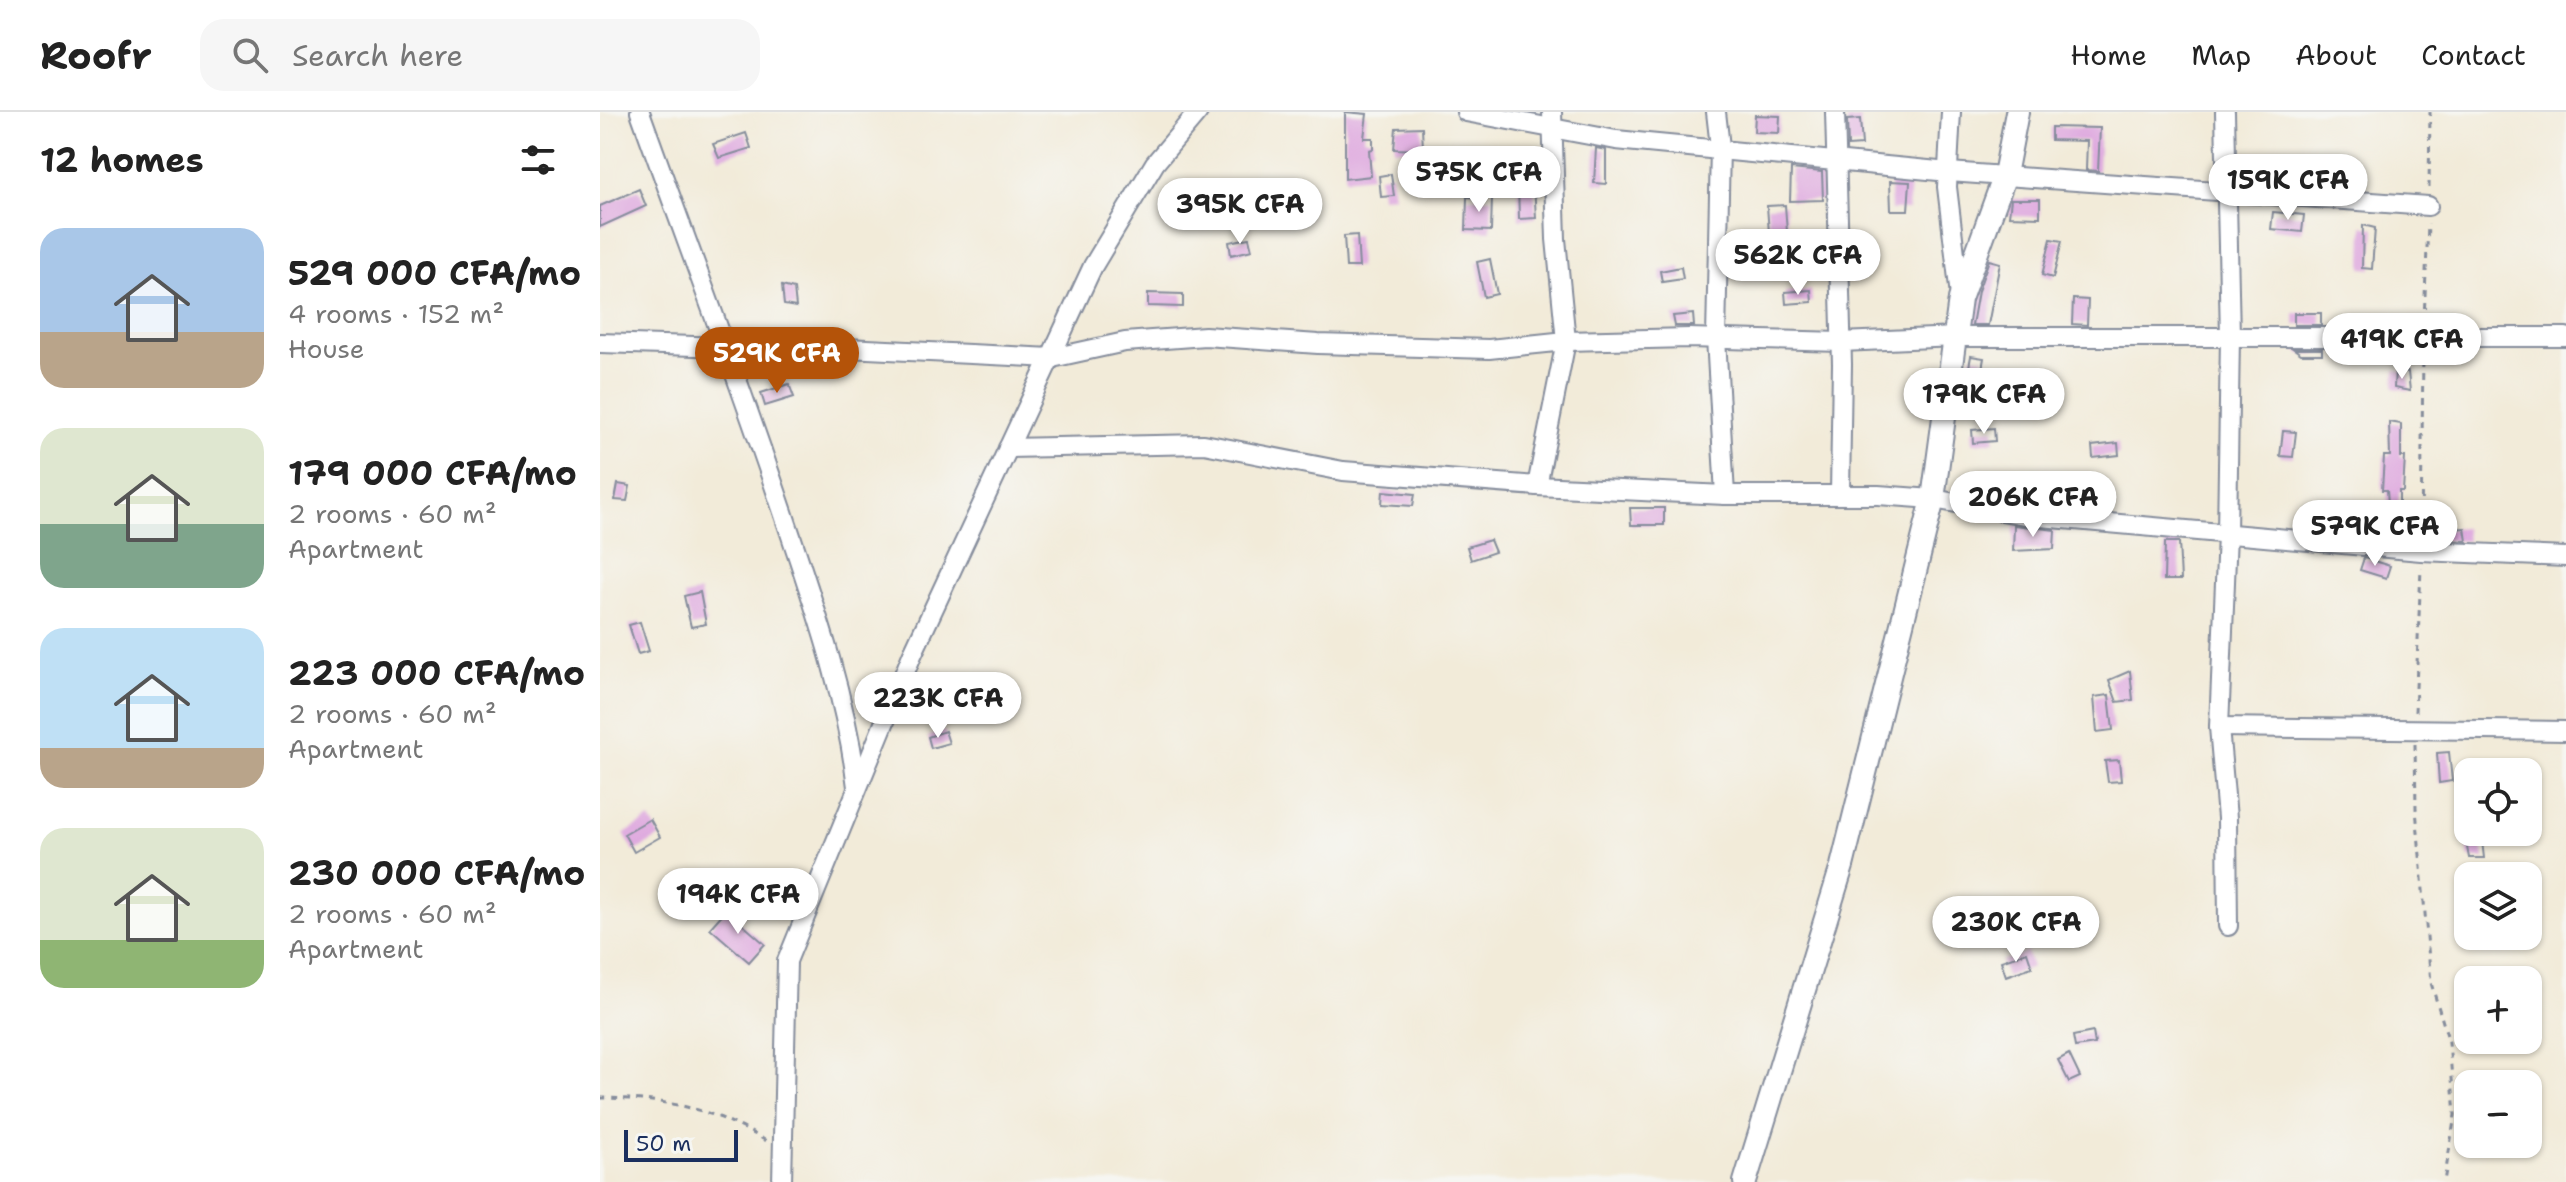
<!DOCTYPE html>
<html lang="en">
<head>
<meta charset="utf-8">
<style>
	body { margin:0; font-family:"Shantell Sans",sans-serif; background:#f6f6f6; color:#222; height:100vh; display:flex; flex-direction:column; font-size:30px; white-space:nowrap }
	* { box-sizing:border-box; margin:0 }
	p { font-size:26px; color:#767676 }
	.icon { flex:none; width:44px; height:44px; fill:none; stroke:currentColor; stroke-width:2; stroke-linecap:round; stroke-linejoin:round }
	.map { position:relative; flex:1; overflow:hidden }
	.side { display:flex; flex-direction:column; background:#fff; width:600px }
	.side>* { flex:none }
	.buttons { position:absolute; left:1854px; top:646px; display:grid; gap:16px }
	.buttons a { display:grid; place-items:center; width:88px; height:88px; border-radius:16px; background:#fff; box-shadow:0 2px 6px #0004; font-size:40px }
	.scale { position:absolute; left:24px; bottom:20px; width:114px; box-sizing:border-box; padding-left:8px; border:4px solid #1b2f5e; border-top:0; font-size:22px; line-height:28px; white-space:nowrap; color:#1b2f5e; -webkit-text-stroke:6px #f6f6f2; paint-order:stroke }
	.price { position:absolute; translate:-50% -68px; padding:0 18px; border-radius:28px; background:#fff; color:#222; font-size:26px; line-height:52px; filter:drop-shadow(0 2px 4px #0008) }
	.price::after { content:''; position:absolute; left:50%; top:48px; width:24px; height:18px; margin-left:-12px; background:inherit; clip-path:polygon(0 0,100% 0,50% 100%) }
	.price.current { background:#b45309; color:#fff }
	ul { padding:0; list-style:none }
	li { display:flex; align-items:center; gap:24px; height:200px; padding:0 40px }
	li span { display:grid; place-items:center; flex:none; width:224px; height:160px; border-radius:24px; color:#555 }
	li>.icon { margin-inline-start:auto }
	span .icon { width:96px; height:96px; fill:#fffc; stroke-width:1 }
	li b { font-size:34px }
	h2 { display:flex; justify-content:space-between; align-items:center; height:96px; padding:0 40px; font-size:34px }
	header { display:flex; align-items:center; gap:48px; box-sizing:border-box; height:112px; padding:0 40px; background:#fff; border-bottom:2px solid #e0e0e0 }
	header strong { font-size:38px }
	nav { display:flex; gap:44px; margin-inline-start:auto; font-size:28px }
	.search { width:560px; height:72px; background:#f6f6f6; display:flex; align-items:center; gap:20px; box-sizing:border-box; padding:0 28px; border-radius:24px; color:#767676; font-size:30px }
	main { display:flex; flex:1; min-height:0 }
	.map>svg:first-child { display:block }
	.building { fill:#dfaadf }
	.lines { fill:none; stroke-linecap:round; stroke-linejoin:round }
	.minor-casing { stroke:#868d9c; stroke-width:22 }
	.tertiary-casing { stroke:#868d9c; stroke-width:26 }
	.path { stroke:#868d9c; stroke-width:3; stroke-dasharray:6 6; stroke-linecap:butt }
	.minor { stroke:#fff; stroke-width:18 }
	.tertiary { stroke:#fff; stroke-width:22 }
</style>
</head>
<body>
<header>
<strong>Roofr</strong>
<div class="search"><svg class="icon" aria-label="search" viewBox="0 0 24 24"><circle cx="10" cy="10" r="6"/><path d="M15 15l6 6"/></svg>Search here</div>
<nav><a>Home</a><a>Map</a><a>About</a><a>Contact</a></nav>
</header>
<main>
<section class="side">
<h2>12 homes<svg class="icon" aria-label="filters" viewBox="0 0 24 24"><path d="M4 7h16M4 17h16"/><circle cx="9" cy="7" r="2"/><circle cx="15" cy="17" r="2"/></svg></h2>
<ul>
<li><span style="background:linear-gradient(#a9c7e8 65%,#b9a48a 0)"><svg class="icon" aria-label="home" viewBox="0 0 24 24"><path d="M3 11l9-7 9 7M6 9v11h12V9"/></svg></span><div><b>529 000 CFA/mo</b><p>4 rooms · 152 m²</p><p>House</p></div></li>
<li><span style="background:linear-gradient(#dfe7d0 60%,#7fa58c 0)"><svg class="icon" aria-label="home" viewBox="0 0 24 24"><path d="M3 11l9-7 9 7M6 9v11h12V9"/></svg></span><div><b>179 000 CFA/mo</b><p>2 rooms · 60 m²</p><p>Apartment</p></div></li>
<li><span style="background:linear-gradient(#bfe0f5 75%,#b9a48a 0)"><svg class="icon" aria-label="home" viewBox="0 0 24 24"><path d="M3 11l9-7 9 7M6 9v11h12V9"/></svg></span><div><b>223 000 CFA/mo</b><p>2 rooms · 60 m²</p><p>Apartment</p></div></li>
<li><span style="background:linear-gradient(#dfe7d0 70%,#8fb573 0)"><svg class="icon" aria-label="home" viewBox="0 0 24 24"><path d="M3 11l9-7 9 7M6 9v11h12V9"/></svg></span><div><b>230 000 CFA/mo</b><p>2 rooms · 60 m²</p><p>Apartment</p></div></li>
</ul>
</section>
<div class="map">
<svg width="1966" height="1070" viewBox="0 0 1966 1070">
	<rect width="100%" height="100%" fill="#f6f6f2"/>
	<filter id="ink" filterUnits="userSpaceOnUse"><feTurbulence type="fractalNoise" baseFrequency=".0125" numOctaves="2"/><feDisplacementMap in="SourceGraphic" scale="16" xChannelSelector="R" yChannelSelector="G"/><feConvolveMatrix kernelMatrix="1 2 1 2 8 2 1 2 1" color-interpolation-filters="sRGB"/></filter>
	<filter id="wash" filterUnits="userSpaceOnUse"><feTurbulence type="fractalNoise" baseFrequency=".006" numOctaves="4" result="noise"/><feDisplacementMap in="SourceGraphic" scale="32" xChannelSelector="R" yChannelSelector="G"/><feGaussianBlur stdDeviation="1.8" result="paint"/><feColorMatrix in="noise" values="0 0 0 0 0 0 0 0 0 0 0 0 0 0 0 0 0 1.4 0 .05"/><feComposite in="paint" operator="in"/></filter>
	<g filter="url(#wash)">
		<rect width="100%" height="100%" fill="#f2ebd9"/>
		<g id="blocks">
			<g class="building">
				<polygon points="745,0 767,2 764,26 773,26 773,37 769,38 771,64 745,67"/>
				<polygon points="1155,3 1180,4 1179,21 1154,20"/>
				<polygon points="1260,7 1262,33 1248,34 1247,8"/>
				<polygon points="822,15 823,38 794,37 796,16"/>
				<polygon points="1451,15 1500,16 1498,59 1486,58 1487,29 1451,28"/>
				<polygon points="146,21 151,36 119,46 113,32"/>
				<polygon points="996,36 1006,38 1006,72 994,71"/>
				<polygon points="1191,57 1222,60 1223,88 1190,89"/>
				<polygon points="791,62 794,84 781,85 779,64"/>
				<polygon points="1290,69 1310,70 1308,98 1291,98"/>
				<polygon points="918,71 934,73 936,106 919,107"/>
				<polygon points="39,77 46,94 0,115 0,94"/>
				<polygon points="867,85 892,86 891,119 866,118"/>
				<polygon points="1411,87 1440,87 1440,105 1409,104"/>
				<polygon points="1185,93 1187,120 1169,121 1167,94"/>
				<polygon points="1673,100 1704,103 1702,120 1671,117"/>
				<polygon points="1763,113 1775,116 1772,157 1762,156"/>
				<polygon points="757,123 759,155 746,155 744,124"/>
				<polygon points="649,126 652,138 631,143 629,130"/>
				<polygon points="1451,127 1462,129 1453,166 1442,163"/>
				<polygon points="890,147 897,182 884,185 877,150"/>
				<polygon points="1389,148 1400,151 1388,213 1372,213 1378,179"/>
				<polygon points="1081,155 1083,167 1062,170 1060,159"/>
				<polygon points="182,174 194,177 196,195 184,193"/>
				<polygon points="1211,178 1212,190 1186,192 1185,180"/>
				<polygon points="548,181 583,182 583,195 548,194"/>
				<polygon points="1473,187 1488,188 1487,213 1472,212"/>
				<rect x="1694" y="201" width="27" height="12"/>
				<polygon points="1093,202 1094,214 1075,214 1073,204"/>
				<polygon points="1694,237 1722,237 1722,242 1701,242"/>
				<polygon points="1371,244 1384,246 1378,280 1365,278"/>
				<polygon points="1795,258 1808,260 1810,279 1794,276"/>
				<polygon points="189,272 194,285 165,294 161,281"/>
				<polygon points="1789,310 1801,312 1801,345 1805,345 1803,379 1799,379 1799,418 1790,418 1787,378 1782,378 1784,344 1790,344"/>
				<polygon points="1394,316 1395,329 1373,331 1372,318"/>
				<polygon points="1683,319 1696,320 1693,345 1680,344"/>
				<polygon points="1518,331 1519,343 1493,346 1492,334"/>
				<polygon points="18,372 30,374 27,389 15,388"/>
				<polygon points="783,379 815,382 813,394 782,392"/>
				<polygon points="1030,396 1064,396 1064,413 1031,413"/>
				<polygon points="1414,413 1455,418 1454,437 1413,439"/>
				<polygon points="1865,416 1867,429 1841,428 1840,418"/>
				<polygon points="890,428 895,440 871,448 867,435"/>
				<polygon points="1565,430 1579,430 1581,468 1564,468"/>
				<polygon points="1764,446 1790,454 1786,466 1760,458"/>
				<polygon points="100,480 106,512 91,515 84,484"/>
				<polygon points="40,510 49,539 38,542 29,513"/>
				<polygon points="1530,559 1533,588 1517,590 1509,568"/>
				<polygon points="1509,583 1513,618 1497,620 1494,585"/>
				<polygon points="345,619 349,631 331,636 328,625"/>
				<polygon points="1849,640 1852,669 1839,671 1837,641"/>
				<polygon points="1519,648 1521,669 1508,670 1505,649"/>
				<polygon points="50,707 60,725 34,740 24,722"/>
				<polygon points="1882,729 1884,746 1869,746 1866,730"/>
				<polygon points="126,798 165,832 149,850 110,816"/>
				<polygon points="1427,840 1432,855 1406,864 1401,849"/>
				<polygon points="1493,920 1495,932 1475,935 1473,924"/>
				<polygon points="1469,942 1480,965 1469,970 1458,948"/>
			</g>
		</g>
	</g>
	<g filter="url(#ink)">
		<use href="#blocks" fill-opacity="0" stroke="#868d9c" stroke-width="2"/>
		<g class="lines">
			<g class="minor-casing">
				<g id="minor">
					<path d="M40 0C89 137 141 273 187 412 216 498 246 585 257 675"/>
					<polyline points="866,0 1016,28 1349,60 1828,94"/>
					<polyline points="1116,0 1120,35 1116,226 1125,383"/>
					<polyline points="1235,0 1242,252 1240,382"/>
					<polyline points="1351,0 1347,75 1360,184"/>
					<polyline points="1625,0 1630,224 1627,422 1619,615 1627,706 1628,814"/>
					<polyline points="0,231 126,235 164,232 452,246 525,230 605,224 718,232 889,237 966,229 1089,226 1241,230 1356,225 1966,225"/>
					<polyline points="408,336 604,332 743,359 937,374 1125,383 1278,383 1333,387 1430,404 1821,439 1966,445"/>
					<polyline points="937,374 966,229 956,127 952,0"/>
					<polyline points="1619,615 1966,619"/>
					<polyline points="182,1070 187,849 312,543 493,154 555,51 598,0"/>
				</g>
			</g>
			<g class="tertiary-casing">
				<polyline id="tertiary" points="1145,1070 1242,754 1333,387 1360,187 1405,63 1417,0"/>
			</g>
			<g class="path">
				<polyline points="1829,76 1830,0"/>
				<polyline points="1824,208 1828,112"/>
				<polyline points="1821,424 1823,240"/>
				<polyline points="1815,600 1821,456"/>
				<polyline points="1815,632 1816,697 1831,871 1849,930 1855,1003 1844,1070"/>
				<path d="M0 986C66 987 111 995 168 1030"/>
			</g>
			<use href="#minor" class="minor"/>
			<use href="#tertiary" class="tertiary"/>
		</g>
	</g>
</svg>
<div class="buttons">
<a><svg class="icon" aria-label="locate" viewBox="0 0 24 24"><circle cx="12" cy="12" r="6"/><path d="M12 2v4M12 18v4M2 12h4M18 12h4"/></svg></a>
<a><svg class="icon" aria-label="layers" viewBox="0 0 24 24"><path d="M12 4l9 5-9 5-9-5zM3 14l9 5 9-5"/></svg></a>
<a>+</a>
<a>−</a>
</div>
<div class="scale">50 m</div>
<b class="price" style="left:879px;top:102px">575K CFA</b>
<b class="price" style="left:1688px;top:110px">159K CFA</b>
<b class="price" style="left:640px;top:134px">395K CFA</b>
<b class="price" style="left:1198px;top:185px">562K CFA</b>
<b class="price" style="left:1802px;top:269px">419K CFA</b>
<b class="price current" style="left:177px;top:283px">529K CFA</b>
<b class="price" style="left:1384px;top:324px">179K CFA</b>
<b class="price" style="left:1433px;top:427px">206K CFA</b>
<b class="price" style="left:1775px;top:456px">579K CFA</b>
<b class="price" style="left:338px;top:628px">223K CFA</b>
<b class="price" style="left:138px;top:824px">194K CFA</b>
<b class="price" style="left:1416px;top:852px">230K CFA</b>
</div>
</main>
</body>
</html>
